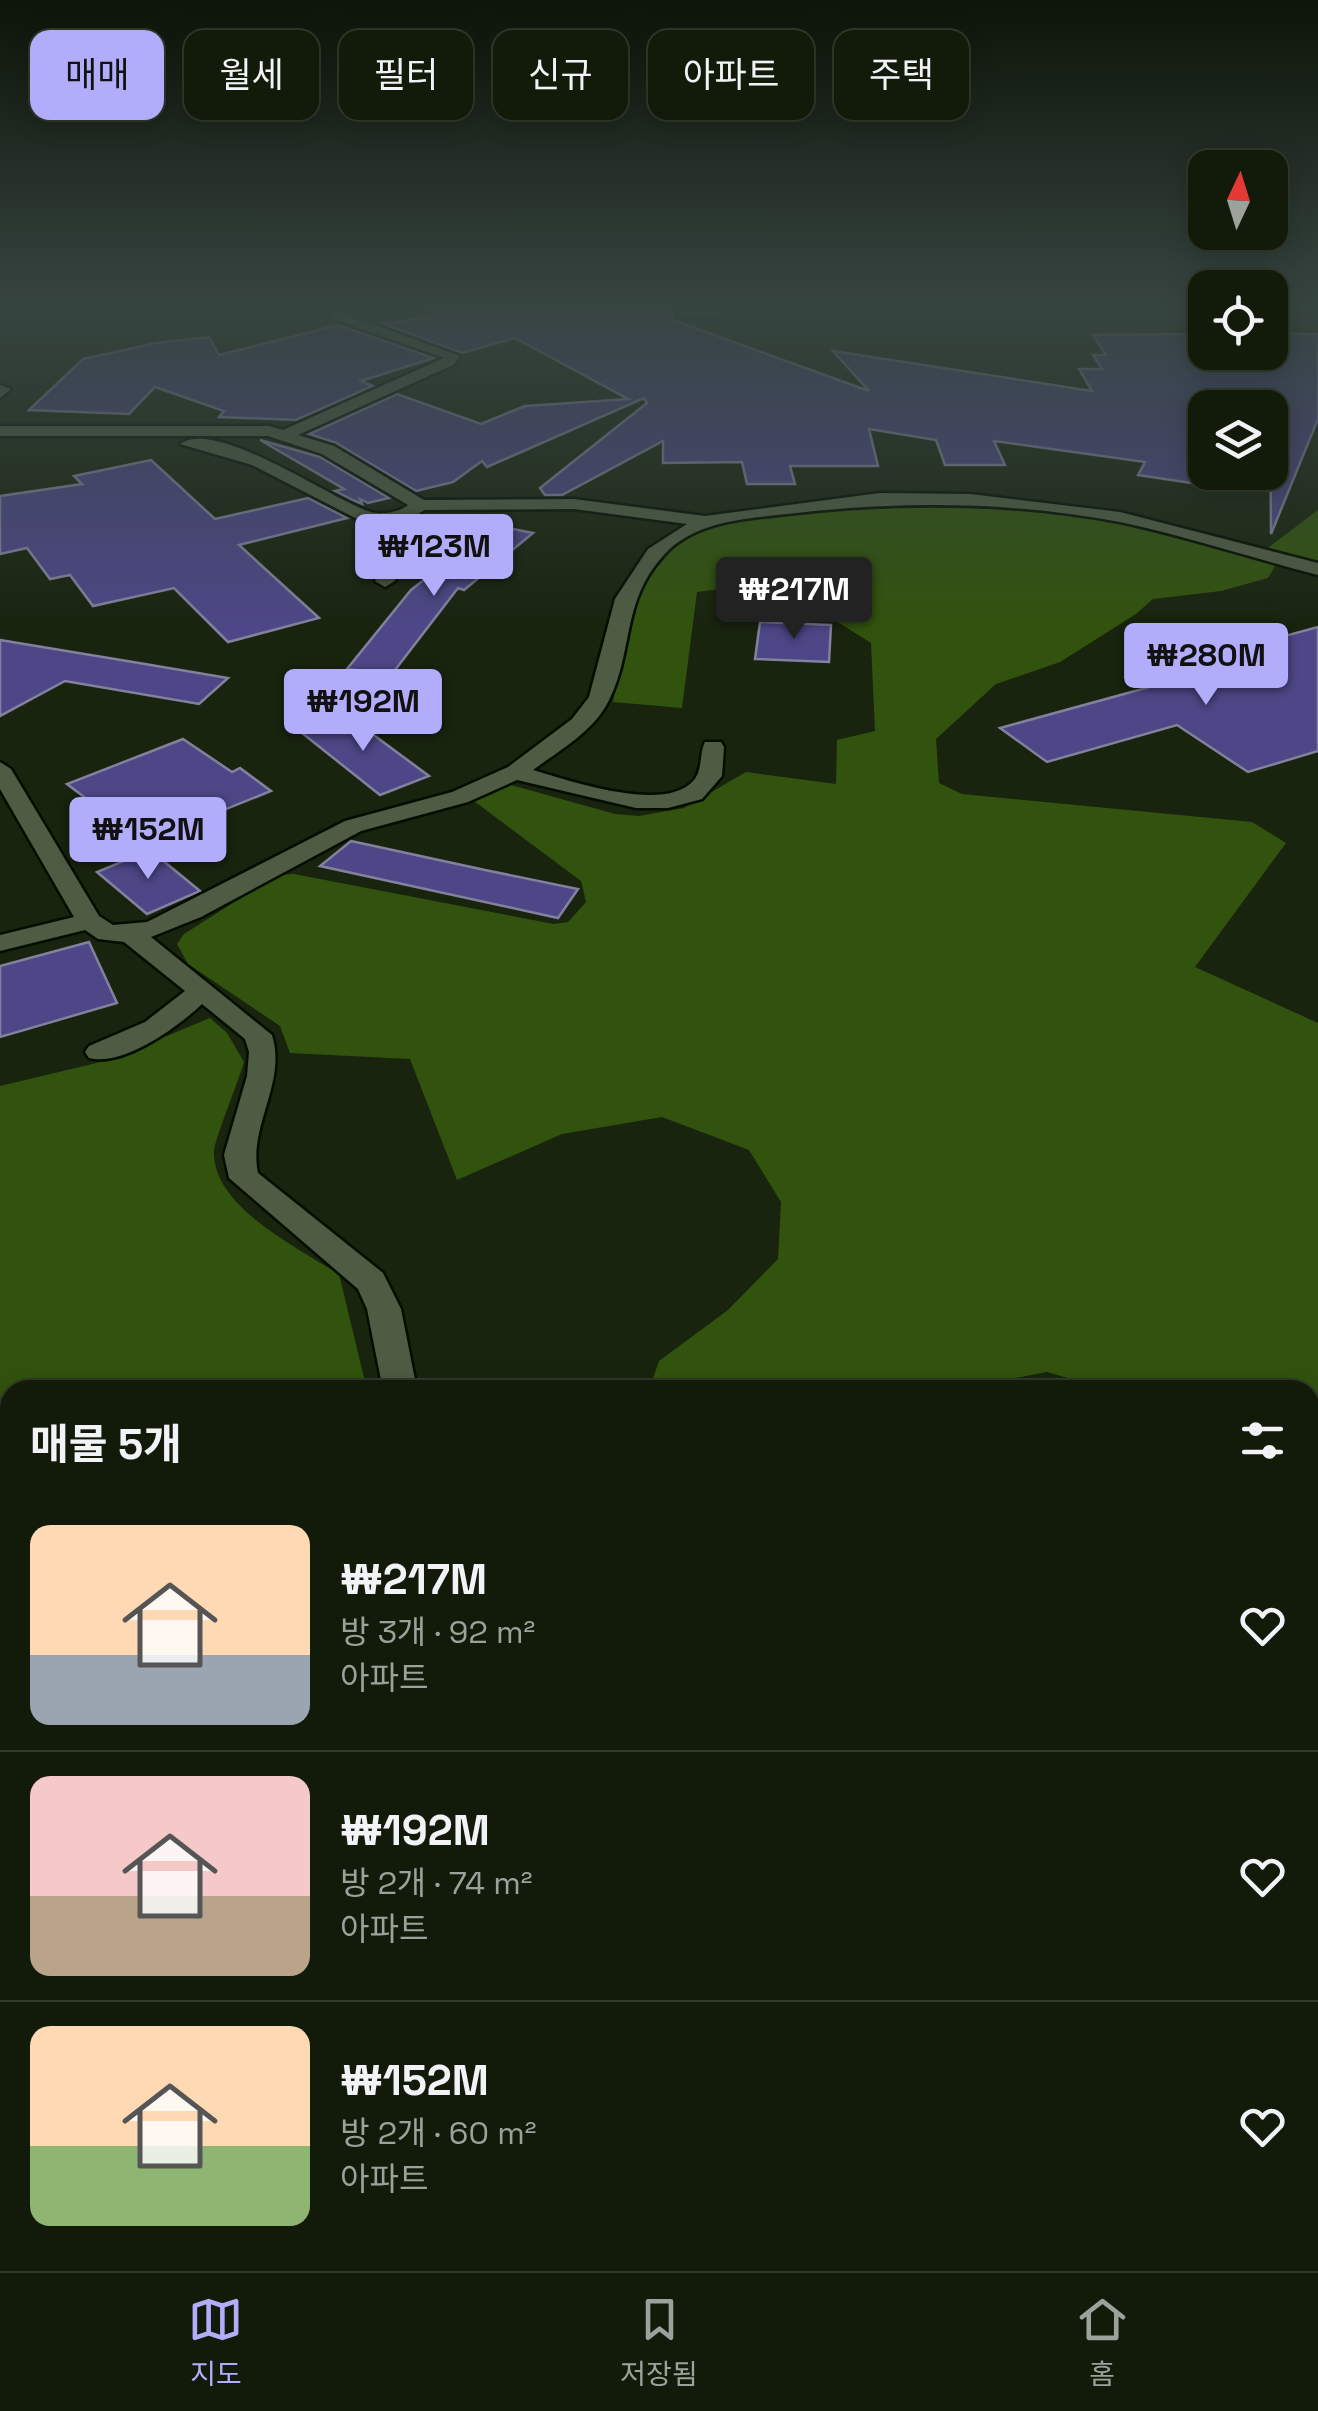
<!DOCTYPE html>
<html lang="ko">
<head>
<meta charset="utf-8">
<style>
	body { margin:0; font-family:"Space Grotesk","Noto Sans KR",sans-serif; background:#1b2413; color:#f1f3f6; height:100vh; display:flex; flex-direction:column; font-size:38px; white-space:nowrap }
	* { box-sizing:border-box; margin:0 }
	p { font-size:32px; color:#9ca19c }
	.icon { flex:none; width:55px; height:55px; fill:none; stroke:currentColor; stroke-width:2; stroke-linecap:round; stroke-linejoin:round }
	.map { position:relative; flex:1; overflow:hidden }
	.sheet { position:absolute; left:0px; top:1380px; width:1320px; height:892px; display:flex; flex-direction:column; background:#121b0a; border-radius:30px 30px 0 0; box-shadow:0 5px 25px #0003,0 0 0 2px #31392b }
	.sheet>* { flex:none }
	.banner { position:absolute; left:30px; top:30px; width:1260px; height:90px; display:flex; gap:20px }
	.needle { width:65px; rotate:4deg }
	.tools { position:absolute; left:1188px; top:150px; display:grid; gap:20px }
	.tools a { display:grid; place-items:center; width:100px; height:100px; border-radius:20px; background:#121b0a; box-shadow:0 5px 25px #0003,0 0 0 2px #31392b; font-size:50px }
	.price { position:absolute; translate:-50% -85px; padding:0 22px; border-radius:10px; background:#b1adfa; color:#111; font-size:32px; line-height:65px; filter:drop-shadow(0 2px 5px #0008) }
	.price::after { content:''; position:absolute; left:50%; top:60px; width:30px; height:22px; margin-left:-15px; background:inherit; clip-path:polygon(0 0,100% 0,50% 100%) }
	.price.active { background:#222; color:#fff }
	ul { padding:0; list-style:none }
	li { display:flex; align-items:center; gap:30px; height:250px; padding:0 30px }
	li+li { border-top:2px solid #31392b }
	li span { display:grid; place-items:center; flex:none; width:280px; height:200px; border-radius:20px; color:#555 }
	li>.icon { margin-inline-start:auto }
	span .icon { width:120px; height:120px; fill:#fffc; stroke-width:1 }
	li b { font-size:42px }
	h2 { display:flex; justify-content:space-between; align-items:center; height:120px; padding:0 30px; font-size:42px }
	.pill { padding:0 35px; border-radius:20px; background:#121b0a; box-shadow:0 5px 25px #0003,0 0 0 2px #31392b; font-size:35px; line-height:90px }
	.pill.active { background:#b1adfa; color:#111 }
	.tab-bar { display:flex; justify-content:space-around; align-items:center; height:140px; border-top:2px solid #31392b; background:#121b0a; font-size:28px; color:#9ca19c }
	.tab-bar a { display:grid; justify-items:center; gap:5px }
	.tab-bar .active { color:#b1adfa }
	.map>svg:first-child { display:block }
	.forest { fill:#32530e }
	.building { fill:#4d4787; stroke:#82819e; stroke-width:2.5 }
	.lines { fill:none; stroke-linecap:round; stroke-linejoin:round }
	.minor-casing { stroke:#040d00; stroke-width:5 }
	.minor { fill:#4e5c43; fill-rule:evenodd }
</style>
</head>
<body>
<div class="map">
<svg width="1318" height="2271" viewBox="0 0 1318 2271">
	<rect width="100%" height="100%" fill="#18240e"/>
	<g class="forest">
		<path d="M882 501C964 505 1047 506 1127 523 1177 534 1227 550 1276 564L1268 578 1221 591 1153 599 1136 614 1060 662 996 684 936 739 939 783 962 794 1252 822 1286 843 1195 967 1318 1023V1802L1310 1804V1390H1109L1047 1372 980 1385 977 1390H649L659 1361 728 1310 778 1259 781 1202 749 1150 662 1117 562 1134 457 1180 410 1059 290 1053 280 1026 188 964 177 944 184 934 277 875 294 874 554 924 568 922 586 902 581 881 474 801 511 785 615 814 639 816 684 808 746 772 836 784 837 740 875 731 871 643 774 582 697 592 682 708 613 702 636 593 675 546 720 519Z"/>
		<polygon points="1318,510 1318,563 1265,550"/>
		<path d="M210 1018 227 1033 244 1062C239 1080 214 1141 214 1152 213 1207 298 1248 339 1274L367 1390H10V2262H560L561 2271H0V1086L109 1060Z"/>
		<polygon points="1310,2233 1318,2233 1318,2271 1038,2271 1050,2262 1310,2262"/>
	</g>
	<g class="building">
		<polygon points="427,309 672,309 673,320 869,391 833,351 1092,391 1079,369 1102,369 1093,355 1106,355 1093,335 1205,334 1205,352 1270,352 1270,334 1318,334 1318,419 1271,534 1270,392 1205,392 1205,485 1138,475 1145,462 994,441 1005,465 945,465 936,440 869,429 878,466 790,466 795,484 747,484 742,462 663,463 663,441 562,495 545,495 540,488 647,403 644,398 487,467 482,461 453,482 416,491 336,443 309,434 397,394 481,424 525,406 628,399 515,338 462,353 383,324 436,315"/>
		<polygon points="338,325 434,358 361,381 373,386 296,420 219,417 224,411 155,387 129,414 29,410 83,359 156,343 209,337 219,355"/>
		<polygon points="260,440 320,457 389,498 368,503 360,499 362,504 355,501 335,491 344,489"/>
		<polygon points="151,460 215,519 308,498 347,518 239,545 319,618 228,642 174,588 93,606 70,575 50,579 27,548 0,554 0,496 82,484 74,476"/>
		<polygon points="493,525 533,533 464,590 458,588 392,674 347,669 411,590"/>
		<polygon points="760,622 831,625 829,662 755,659"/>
		<polygon points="1318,627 1318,751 1248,772 1177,725 1047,762 1000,728 1208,671 1192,661"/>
		<polygon points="0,640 139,663 228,678 199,704 65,681 0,716"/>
		<polygon points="344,713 429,776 380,795 297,729"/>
		<polygon points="183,739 232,772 240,768 271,791 114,854 84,829 112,818 67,784"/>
		<polygon points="351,841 485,870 578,889 558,918 320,866"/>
		<polygon points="150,850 200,891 147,914 97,872"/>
		<polygon points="89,942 117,1003 0,1037 0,966"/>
	</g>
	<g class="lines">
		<g class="minor-casing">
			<g id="minor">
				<path d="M736 309C723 317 690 321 677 313L684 309Z"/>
				<path d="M333 313H343L460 356 453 365 298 435 334 446 424 500 574 499 705 516 880 493 970 494 1120 512 1318 563V575C1252 558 1186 536 1120 522 1009 501 898 501 787 514 744 519 693 521 662 557 622 602 633 651 610 698 596 730 560 750 533 770 570 781 666 814 694 780 703 769 699 754 705 742H721L724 747 722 776 702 799 668 808H636L517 780 468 802 361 831 201 917 151 937 272 1035C287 1083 248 1126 258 1173L383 1273 401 1309 417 1390H383L367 1309 358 1289 229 1178 224 1155 247 1076 249 1052 245 1039 202 1004C178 1027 123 1067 89 1058L85 1052 89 1046 145 1022 185 991 124 942 98 939 85 930 0 951V935L74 917 0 789V762L11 769 99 916 113 925 147 922 345 821 452 792 508 767 572 719 589 697 615 599 648 549 687 524 574 509 424 510 415 517 395 581 385 587 375 581 396 522 365 523 252 465 180 444C216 417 333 501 371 512 382 515 400 512 408 505L322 454 268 436H0V426H269L283 430 444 358 333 319Z"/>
				<polygon points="0,385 11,389 0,398"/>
				<polygon points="1318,2156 1318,2206 1310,2208 1310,2158"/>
				<polygon points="823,2262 893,2262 889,2271 820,2271"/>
			</g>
		</g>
		<use href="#minor" class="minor"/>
	</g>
	<linearGradient id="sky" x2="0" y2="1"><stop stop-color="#0d1408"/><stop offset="0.49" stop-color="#374541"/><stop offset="1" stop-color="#374541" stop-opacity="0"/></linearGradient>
	<rect width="1318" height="627" fill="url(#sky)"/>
</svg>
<div class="tools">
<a><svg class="needle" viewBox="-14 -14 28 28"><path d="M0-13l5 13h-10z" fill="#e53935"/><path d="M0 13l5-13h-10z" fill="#9ca19c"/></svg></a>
<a><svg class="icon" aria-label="locate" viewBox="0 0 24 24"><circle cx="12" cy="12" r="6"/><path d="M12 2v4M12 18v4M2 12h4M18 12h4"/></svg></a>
<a><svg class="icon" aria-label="layers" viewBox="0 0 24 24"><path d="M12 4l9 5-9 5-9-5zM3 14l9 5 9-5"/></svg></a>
</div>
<b class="price" style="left:434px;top:599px">₩123M</b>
<b class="price active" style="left:794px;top:642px">₩217M</b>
<b class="price" style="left:1206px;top:708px">₩280M</b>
<b class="price" style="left:363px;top:754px">₩192M</b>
<b class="price" style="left:148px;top:882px">₩152M</b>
<div class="banner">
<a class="pill active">매매</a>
<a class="pill">월세</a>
<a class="pill">필터</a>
<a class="pill">신규</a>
<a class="pill">아파트</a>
<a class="pill">주택</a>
</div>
<section class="sheet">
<h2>매물 5개<svg class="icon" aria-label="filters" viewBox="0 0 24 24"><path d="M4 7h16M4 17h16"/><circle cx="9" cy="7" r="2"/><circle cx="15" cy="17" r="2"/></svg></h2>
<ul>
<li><span style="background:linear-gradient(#ffd9b3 65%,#9aa5b1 0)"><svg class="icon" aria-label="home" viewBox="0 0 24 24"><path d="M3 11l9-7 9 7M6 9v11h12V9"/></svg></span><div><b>₩217M</b><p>방 3개 · 92 m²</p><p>아파트</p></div><svg class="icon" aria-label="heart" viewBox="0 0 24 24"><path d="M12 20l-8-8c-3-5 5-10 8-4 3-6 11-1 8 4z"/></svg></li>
<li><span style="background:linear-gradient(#f6c9c9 60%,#b9a48a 0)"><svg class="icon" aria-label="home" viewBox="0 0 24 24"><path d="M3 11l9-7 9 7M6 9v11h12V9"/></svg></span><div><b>₩192M</b><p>방 2개 · 74 m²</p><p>아파트</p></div><svg class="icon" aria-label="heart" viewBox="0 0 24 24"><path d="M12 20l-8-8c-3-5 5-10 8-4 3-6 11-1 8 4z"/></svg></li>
<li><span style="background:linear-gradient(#ffd9b3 60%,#8fb573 0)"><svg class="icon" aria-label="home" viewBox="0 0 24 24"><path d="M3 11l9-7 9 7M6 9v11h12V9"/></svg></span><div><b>₩152M</b><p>방 2개 · 60 m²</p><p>아파트</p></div><svg class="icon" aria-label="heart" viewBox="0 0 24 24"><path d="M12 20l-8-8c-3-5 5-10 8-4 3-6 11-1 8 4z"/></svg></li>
</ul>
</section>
</div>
<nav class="tab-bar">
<a class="active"><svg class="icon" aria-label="map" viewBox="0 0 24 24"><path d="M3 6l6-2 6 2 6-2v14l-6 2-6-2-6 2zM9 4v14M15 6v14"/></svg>지도</a>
<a><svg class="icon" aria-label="saved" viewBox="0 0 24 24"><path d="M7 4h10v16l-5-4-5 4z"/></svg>저장됨</a>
<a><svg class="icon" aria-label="home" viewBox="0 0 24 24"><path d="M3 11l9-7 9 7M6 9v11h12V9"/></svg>홈</a>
</nav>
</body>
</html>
